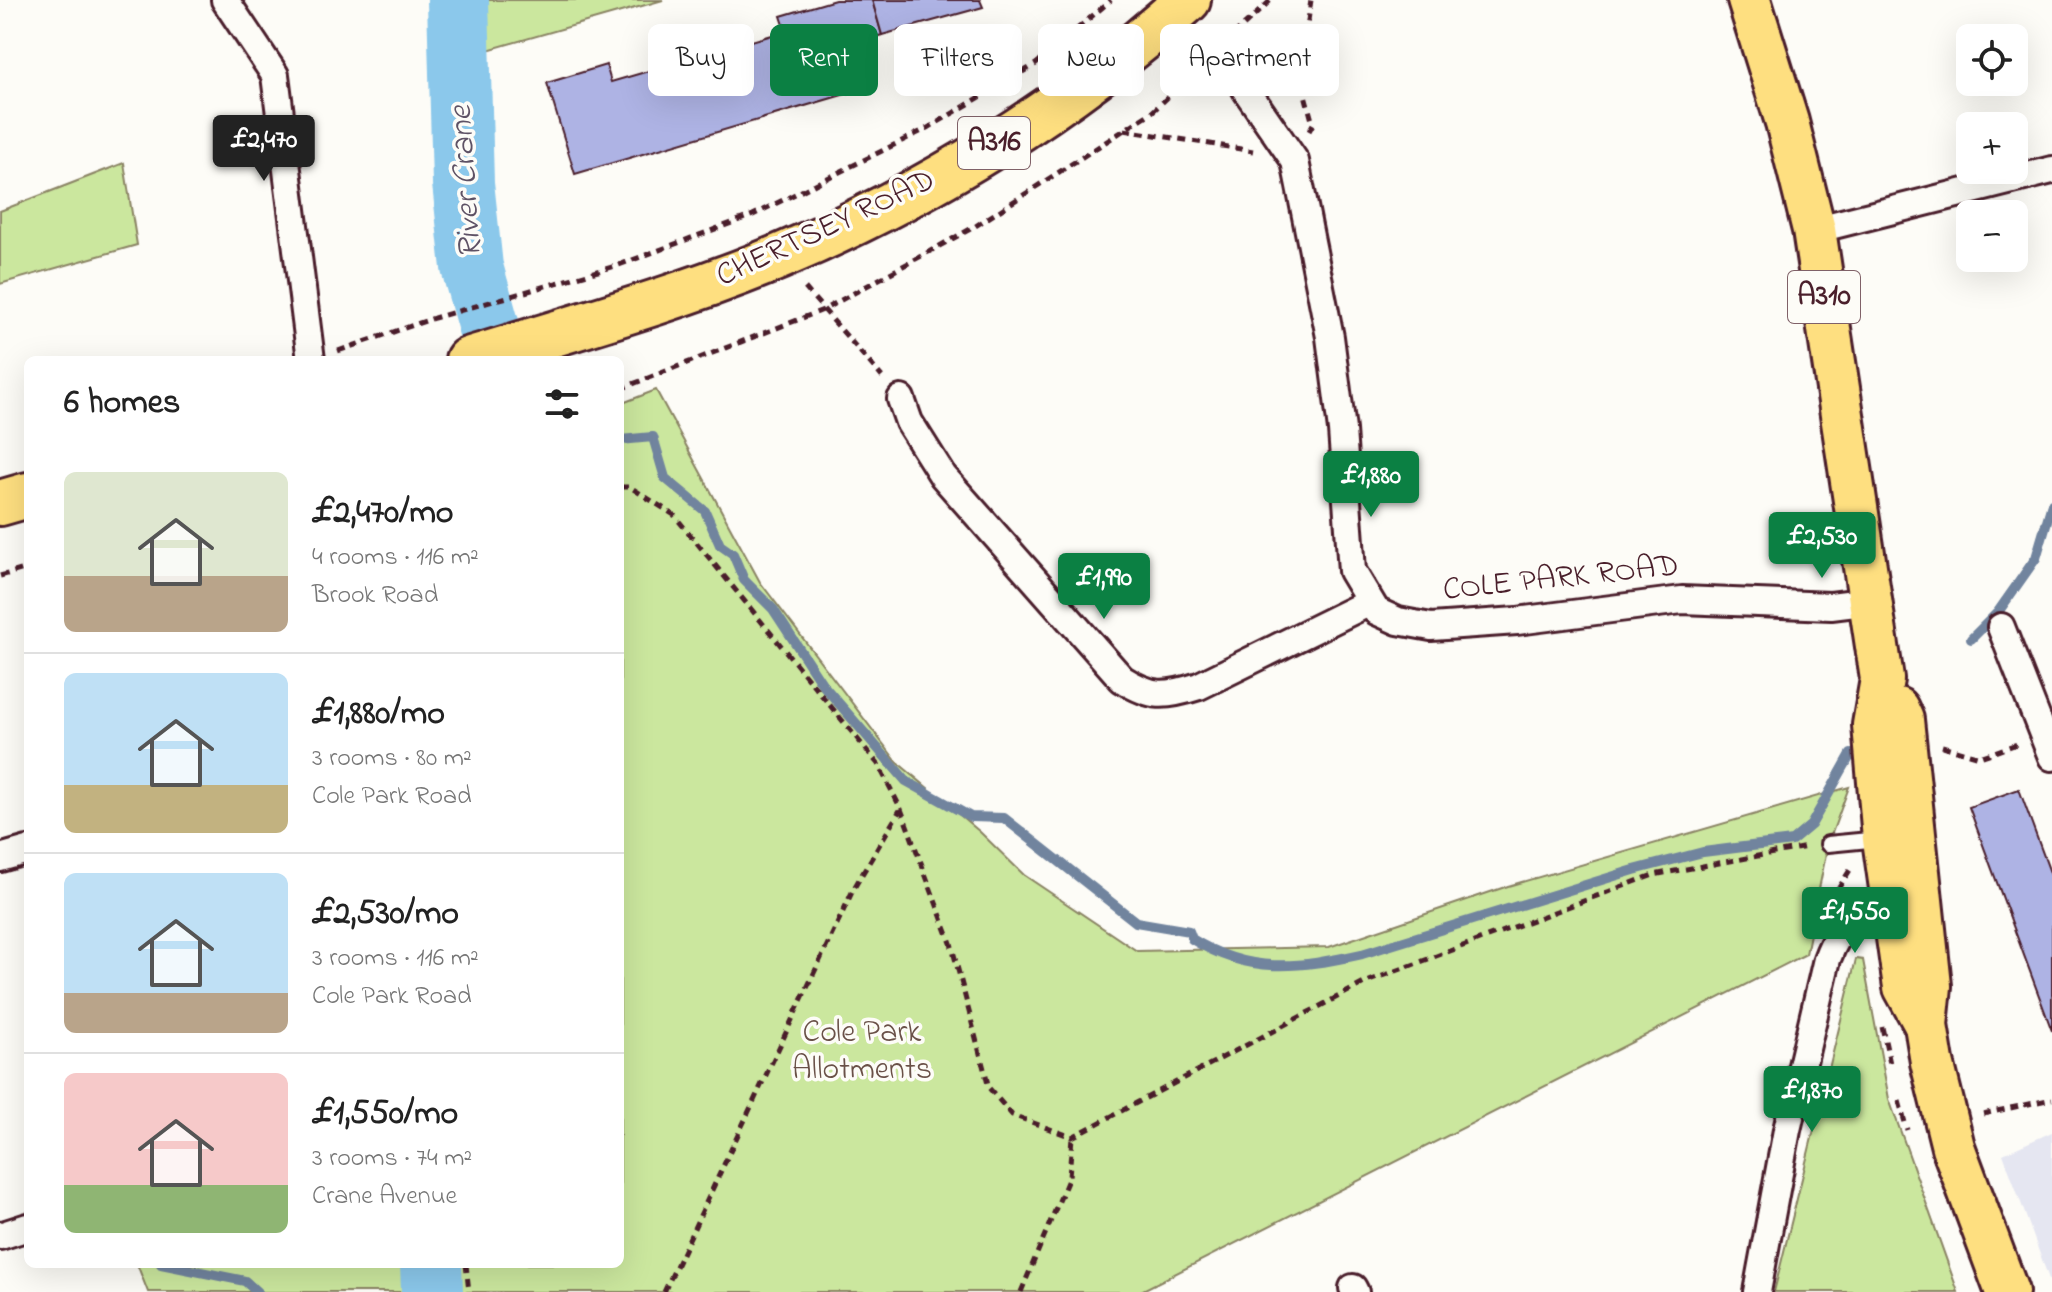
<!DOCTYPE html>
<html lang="en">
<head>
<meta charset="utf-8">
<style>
	body { margin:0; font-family:"Indie Flower",sans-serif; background:#f2f2f2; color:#222; height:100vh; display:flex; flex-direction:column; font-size:30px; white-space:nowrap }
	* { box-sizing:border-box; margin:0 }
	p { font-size:26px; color:#767676 }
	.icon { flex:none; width:44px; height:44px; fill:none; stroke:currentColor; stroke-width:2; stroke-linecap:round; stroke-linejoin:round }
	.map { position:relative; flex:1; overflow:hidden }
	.details { position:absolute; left:24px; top:356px; width:600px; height:912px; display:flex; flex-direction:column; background:#fff; border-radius:12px; box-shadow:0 8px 32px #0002 }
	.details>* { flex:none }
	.hud { position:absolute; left:648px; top:24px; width:760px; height:72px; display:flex; gap:16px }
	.controls { position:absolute; left:1956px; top:24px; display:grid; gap:16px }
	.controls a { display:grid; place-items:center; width:72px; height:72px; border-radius:12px; background:#fff; box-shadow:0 8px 32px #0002; font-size:40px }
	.price { position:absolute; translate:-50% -68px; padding:0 18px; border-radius:8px; background:#0b8043; color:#fff; font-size:26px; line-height:52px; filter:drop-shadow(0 2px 4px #0008) }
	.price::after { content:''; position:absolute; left:50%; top:48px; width:24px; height:18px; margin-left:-12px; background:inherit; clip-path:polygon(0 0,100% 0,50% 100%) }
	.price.current { background:#222; color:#fff }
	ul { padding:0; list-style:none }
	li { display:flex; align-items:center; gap:24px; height:200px; padding:0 40px }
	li+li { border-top:2px solid #e0e0e0 }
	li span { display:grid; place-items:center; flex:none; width:224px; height:160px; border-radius:12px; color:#555 }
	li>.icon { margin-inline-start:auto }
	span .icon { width:96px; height:96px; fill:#fffc; stroke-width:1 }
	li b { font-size:34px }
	h2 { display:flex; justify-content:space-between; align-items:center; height:96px; padding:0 40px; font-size:34px }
	.tag { padding:0 28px; border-radius:12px; background:#fff; box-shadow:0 8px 32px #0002; font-size:28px; line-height:72px }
	.tag.current { background:#0b8043; color:#fff }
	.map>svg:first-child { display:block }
	.built { fill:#e5e6f1 }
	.green { fill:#cbe79e; stroke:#8a8364; stroke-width:2 }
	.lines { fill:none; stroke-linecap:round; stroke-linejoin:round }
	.stream { stroke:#71849e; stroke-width:10 }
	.river { stroke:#8bc8eb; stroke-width:62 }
	.building { fill:#aeb3e4; stroke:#4a1f2b; stroke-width:2 }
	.lane-casing { stroke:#4a1f2b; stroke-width:20 }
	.street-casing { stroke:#4a1f2b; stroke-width:32 }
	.primary-casing { stroke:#4a1f2b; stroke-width:48 }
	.highway-casing { stroke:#4a1f2b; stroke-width:50 }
	.path { stroke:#4a1f2b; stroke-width:5; stroke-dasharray:8 6; stroke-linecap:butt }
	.lane { stroke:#fdfcf7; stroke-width:14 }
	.street { stroke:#fdfcf7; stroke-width:26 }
	.primary { stroke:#fedf80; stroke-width:42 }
	.highway { stroke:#fedf80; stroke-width:44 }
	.labels { text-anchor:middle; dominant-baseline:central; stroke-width:7; stroke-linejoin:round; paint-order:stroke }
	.shield { fill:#fdfcf7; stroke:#806168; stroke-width:2 }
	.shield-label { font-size:30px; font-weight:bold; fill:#4a1f2b }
	.street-label { font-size:32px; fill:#4a1f2b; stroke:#fdfcf7 }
	.park-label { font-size:32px; fill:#6a5148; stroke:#fdfcf7 }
	.water-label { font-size:34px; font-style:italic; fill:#5e5265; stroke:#fdfcf7 }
</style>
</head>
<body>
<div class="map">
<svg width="2052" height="1292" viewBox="0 0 2052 1292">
	<rect width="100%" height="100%" fill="#fdfcf7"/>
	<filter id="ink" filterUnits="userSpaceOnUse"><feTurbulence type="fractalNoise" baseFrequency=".0125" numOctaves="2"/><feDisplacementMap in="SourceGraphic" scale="16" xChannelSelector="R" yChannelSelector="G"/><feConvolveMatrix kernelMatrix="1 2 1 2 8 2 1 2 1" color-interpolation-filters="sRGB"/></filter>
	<g filter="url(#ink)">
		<polygon class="built" points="2052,1132 2052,1287 2003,1154"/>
		<g class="green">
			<polygon points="476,0 663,0 477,53"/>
			<polygon points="124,163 137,245 0,284 0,211"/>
			<polygon points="656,390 760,582 897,762 980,832 1024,875 1137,951 1329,947 1508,886 1849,787 1828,844 1806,954 1139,1292 451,1292 449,1264 620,1264 620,404"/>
			<polygon points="1856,959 1863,960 1889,1099 1958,1292 1774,1292"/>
			<polygon points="137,1264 417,1264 407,1292 148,1292"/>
		</g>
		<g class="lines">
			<g class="stream">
				<path d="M620 440 653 437 665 478 705 511 720 545 733 554 744 580 773 609 823 685 906 781 971 817 1004 818 1136 922 1189 931 1192 939C1249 975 1299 968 1362 954L1634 870 1703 852 1792 841 1811 825 1851 754"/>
				<polyline points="1971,639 1998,612 2036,558 2052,504"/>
				<polyline points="161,1264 245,1281 257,1292"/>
			</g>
			<g class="river">
				<polyline points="458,0 463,183 472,267 498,360"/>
				<polyline points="431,1264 432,1292"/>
			</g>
		</g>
		<g class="building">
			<polygon points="835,0 872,0 882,35 836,49 849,93 575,174 547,83 606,65 611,82 786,31 781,16"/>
			<polygon points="872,0 980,0 983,7 882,35"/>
			<polygon points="2019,789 2052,878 2052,1031 1969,807"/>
		</g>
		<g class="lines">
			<g class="lane-casing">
				<polyline id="lane" points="1828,844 1879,839"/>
			</g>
			<g class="street-casing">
				<g id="street">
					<polyline points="225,0 275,75 311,360"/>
					<polyline points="1246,90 1295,161 1330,337 1342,430 1352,571 1376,611 1398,621 1431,627 1517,621 1682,600 1831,606 1871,601"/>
					<polyline points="1814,230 2052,170"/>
					<path d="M901 399 909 422 943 476 1122 679C1152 698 1165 697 1199 686L1368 603"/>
					<polyline points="2001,627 2052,757"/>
					<polyline points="0,858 28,850"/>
					<polyline points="0,1236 28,1227"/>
					<polyline points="1353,1288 1355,1292"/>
					<path d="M1757 1292 1787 1130 1827 959C1839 927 1856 906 1892 901"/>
				</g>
			</g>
			<g class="primary-casing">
				<g id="primary">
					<polyline points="1749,0 1787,122 1814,230 1882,679 1874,725 1884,839 1905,987 1926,1025"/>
					<polyline points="1897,709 1902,720 1930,986 1926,1025 1932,1062 1953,1147 2007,1292"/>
				</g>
			</g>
			<g class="highway-casing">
				<g id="highway">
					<path d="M468 360C572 328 678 299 779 257 927 195 1069 107 1188 0"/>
					<polyline points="0,503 28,495"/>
				</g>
			</g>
			<g class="path">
				<polyline points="1193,43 1224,71"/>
				<polyline points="1124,130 1253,151"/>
				<polyline points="1309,131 1313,124 1300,76 1311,0"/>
				<polyline points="805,288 882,377"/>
				<polyline points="338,351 434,318 619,265 753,215 928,128 1036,64 1111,0"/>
				<polyline points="620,389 823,310 974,227 1152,112 1271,0"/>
				<polyline points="620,487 630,487 674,515 878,764 901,809 951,943 989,1088 1012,1115 1072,1137 1364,983 1653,875 1807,847"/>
				<polyline points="0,576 28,568"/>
				<polyline points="1942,746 1980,757 2017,744"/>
				<polyline points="1838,889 1850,870"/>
				<polyline points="1882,1027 1891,1068"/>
				<polyline points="1899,1101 1907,1130"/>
				<polyline points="1983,1114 2052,1099"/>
				<polyline points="466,1264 469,1292"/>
				<polyline points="664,1292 854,888 900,810"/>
				<polyline points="1021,1292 1069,1177 1072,1137"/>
			</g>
			<use href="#lane" class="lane"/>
			<use href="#street" class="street"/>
			<use href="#primary" class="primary"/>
			<use href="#highway" class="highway"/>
		</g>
	</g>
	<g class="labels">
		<g class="shield">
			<rect x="958" y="117" width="72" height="52" rx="6"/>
			<rect x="1788" y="271" width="72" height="52" rx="6"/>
		</g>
		<g class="shield-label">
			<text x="994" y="143">A316</text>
			<text x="1824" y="297">A310</text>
		</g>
		<g class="street-label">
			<text transform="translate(826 229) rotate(-25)">CHERTSEY ROAD</text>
			<text transform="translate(1561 579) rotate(-6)">COLE PARK ROAD</text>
		</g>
		<g class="park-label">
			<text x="862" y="1033">Cole Park<tspan x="862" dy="37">Allotments</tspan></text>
		</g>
		<g class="water-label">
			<text transform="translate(467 182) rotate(-94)">River Crane</text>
		</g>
	</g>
</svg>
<div class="controls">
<a><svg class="icon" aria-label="locate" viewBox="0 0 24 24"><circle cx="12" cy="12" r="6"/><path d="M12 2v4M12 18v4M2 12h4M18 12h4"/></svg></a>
<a>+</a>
<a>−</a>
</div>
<b class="price current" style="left:264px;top:183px">£2,470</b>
<b class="price" style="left:1371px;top:519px">£1,880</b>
<b class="price" style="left:1822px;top:580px">£2,530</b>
<b class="price" style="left:1104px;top:621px">£1,990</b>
<b class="price" style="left:1855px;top:955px">£1,550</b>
<b class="price" style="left:1812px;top:1134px">£1,870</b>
<div class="hud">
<a class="tag">Buy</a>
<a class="tag current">Rent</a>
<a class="tag">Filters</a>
<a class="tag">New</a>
<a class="tag">Apartment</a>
</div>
<section class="details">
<h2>6 homes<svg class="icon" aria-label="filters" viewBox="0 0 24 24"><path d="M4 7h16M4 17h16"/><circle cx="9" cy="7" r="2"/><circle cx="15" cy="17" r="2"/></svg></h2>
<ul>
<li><span style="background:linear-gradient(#dfe7d0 65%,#b9a48a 0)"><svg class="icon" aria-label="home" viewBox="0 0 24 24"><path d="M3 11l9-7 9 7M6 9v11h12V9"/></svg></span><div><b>£2,470/mo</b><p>4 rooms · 116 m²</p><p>Brook Road</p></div></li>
<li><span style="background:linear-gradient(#bfe0f5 70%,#c2b280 0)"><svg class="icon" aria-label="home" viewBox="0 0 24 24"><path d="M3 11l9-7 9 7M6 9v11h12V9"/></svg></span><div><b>£1,880/mo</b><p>3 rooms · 80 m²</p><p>Cole Park Road</p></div></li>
<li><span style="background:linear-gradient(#bfe0f5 75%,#b9a48a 0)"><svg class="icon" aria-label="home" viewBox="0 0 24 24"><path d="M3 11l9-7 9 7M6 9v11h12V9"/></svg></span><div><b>£2,530/mo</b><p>3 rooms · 116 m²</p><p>Cole Park Road</p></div></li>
<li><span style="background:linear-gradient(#f6c9c9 70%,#8fb573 0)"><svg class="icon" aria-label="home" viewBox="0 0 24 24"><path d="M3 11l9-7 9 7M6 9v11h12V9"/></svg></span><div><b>£1,550/mo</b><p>3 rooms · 74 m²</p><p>Crane Avenue</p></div></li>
</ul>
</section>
</div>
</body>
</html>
